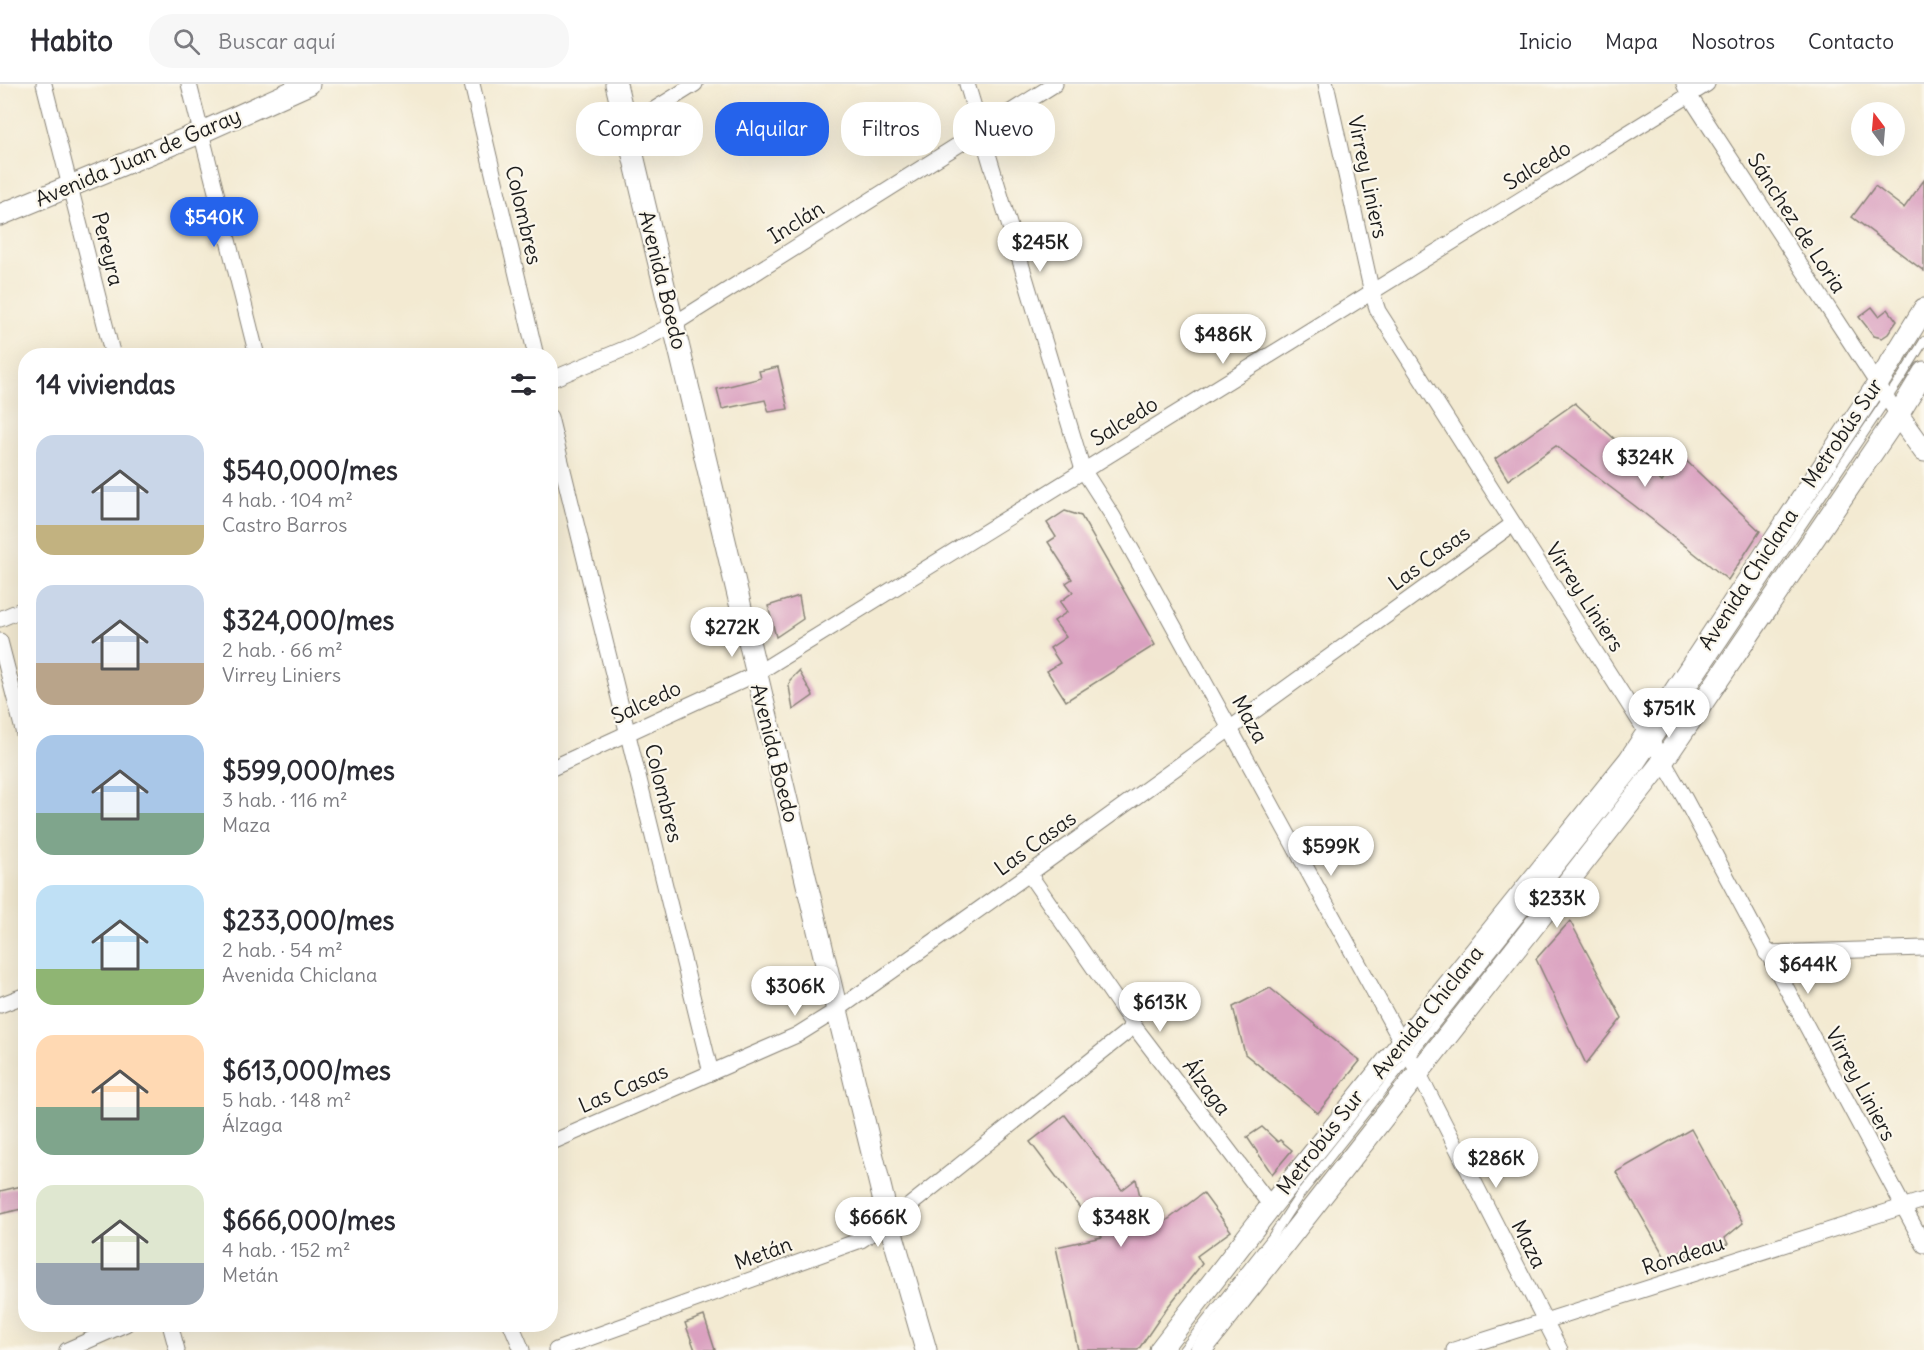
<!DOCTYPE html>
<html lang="es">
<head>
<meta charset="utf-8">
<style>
	body { margin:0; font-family:Delius,sans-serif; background:#f7f7f7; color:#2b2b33; height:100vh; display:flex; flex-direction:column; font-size:22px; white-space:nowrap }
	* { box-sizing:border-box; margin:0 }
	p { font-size:20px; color:#7c7c81 }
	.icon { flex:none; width:33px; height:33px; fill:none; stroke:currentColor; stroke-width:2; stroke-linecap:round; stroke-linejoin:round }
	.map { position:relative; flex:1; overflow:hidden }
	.sheet { position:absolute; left:18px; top:264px; width:540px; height:984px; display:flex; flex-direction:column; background:#fff; border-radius:24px; box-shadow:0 6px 24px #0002 }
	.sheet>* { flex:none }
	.hud { position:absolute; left:576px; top:18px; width:570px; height:54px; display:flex; gap:12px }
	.needle { width:39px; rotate:344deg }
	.buttons { position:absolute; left:1851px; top:18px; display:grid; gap:12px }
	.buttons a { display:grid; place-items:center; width:54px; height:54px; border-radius:50%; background:#fff; box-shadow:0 6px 24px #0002; font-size:30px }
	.price { position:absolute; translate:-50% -51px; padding:0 14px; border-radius:21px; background:#fff; color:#222; font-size:20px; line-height:39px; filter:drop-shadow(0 2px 3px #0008) }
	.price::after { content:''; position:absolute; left:50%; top:36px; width:18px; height:14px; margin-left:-9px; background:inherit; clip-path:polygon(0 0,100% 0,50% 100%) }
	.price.on { background:#2563eb; color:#fff }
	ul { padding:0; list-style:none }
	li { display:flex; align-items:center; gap:18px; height:150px; padding:0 18px }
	li span { display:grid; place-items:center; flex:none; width:168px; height:120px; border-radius:18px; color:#555 }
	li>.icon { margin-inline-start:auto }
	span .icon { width:72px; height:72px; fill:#fffc; stroke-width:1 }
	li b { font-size:26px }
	h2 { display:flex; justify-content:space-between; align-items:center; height:72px; padding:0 18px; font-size:26px }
	.chip { padding:0 21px; border-radius:24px; background:#fff; box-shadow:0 6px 24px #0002; font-size:21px; line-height:54px }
	.chip.on { background:#2563eb; color:#fff }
	header { display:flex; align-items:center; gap:36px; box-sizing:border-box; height:84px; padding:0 30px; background:#fff; border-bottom:2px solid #e1e1e2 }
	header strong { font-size:28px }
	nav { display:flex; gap:33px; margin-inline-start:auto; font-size:21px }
	.search { width:420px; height:54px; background:#f7f7f7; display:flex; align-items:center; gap:15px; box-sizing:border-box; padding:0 21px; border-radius:24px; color:#7c7c81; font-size:22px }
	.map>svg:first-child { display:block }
	.building { fill:#daa0c0 }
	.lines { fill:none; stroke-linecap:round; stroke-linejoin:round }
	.service-casing { stroke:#888377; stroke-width:10 }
	.minor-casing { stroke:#888377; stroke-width:17 }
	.secondary-casing { stroke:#888377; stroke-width:23 }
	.service { stroke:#fff; stroke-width:8 }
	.minor { stroke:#fff; stroke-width:15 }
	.secondary { stroke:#fff; stroke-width:21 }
	.labels { text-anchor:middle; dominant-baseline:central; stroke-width:4.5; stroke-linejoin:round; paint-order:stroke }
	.street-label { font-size:21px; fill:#1c1c1c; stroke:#fbf7ec }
</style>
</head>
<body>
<header>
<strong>Habito</strong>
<div class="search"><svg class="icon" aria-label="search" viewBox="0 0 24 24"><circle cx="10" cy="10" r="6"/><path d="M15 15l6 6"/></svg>Buscar aquí</div>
<nav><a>Inicio</a><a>Mapa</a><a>Nosotros</a><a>Contacto</a></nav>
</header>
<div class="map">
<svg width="1924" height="1266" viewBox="0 0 1924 1266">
	<rect width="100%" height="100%" fill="#fbf7ec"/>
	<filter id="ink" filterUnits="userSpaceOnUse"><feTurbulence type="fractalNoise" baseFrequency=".0167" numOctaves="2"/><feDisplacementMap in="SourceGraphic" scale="12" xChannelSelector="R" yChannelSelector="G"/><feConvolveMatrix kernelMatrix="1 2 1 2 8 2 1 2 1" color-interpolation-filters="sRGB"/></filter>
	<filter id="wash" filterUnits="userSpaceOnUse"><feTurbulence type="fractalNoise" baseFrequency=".008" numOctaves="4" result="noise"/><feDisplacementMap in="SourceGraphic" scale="24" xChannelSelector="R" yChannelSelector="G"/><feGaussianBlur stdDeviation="1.35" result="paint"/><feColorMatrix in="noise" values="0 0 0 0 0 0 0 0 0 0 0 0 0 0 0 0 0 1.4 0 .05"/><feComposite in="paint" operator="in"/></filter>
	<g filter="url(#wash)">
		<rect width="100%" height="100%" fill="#f3ead2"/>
		<g id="blocks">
			<g class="building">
				<polygon points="1924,96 1924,187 1852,133 1875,102 1904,124"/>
				<polygon points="1872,223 1879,232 1888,225 1897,237 1888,250 1882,254 1874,252 1859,233"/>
				<polygon points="778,283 788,325 769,328 765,316 722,325 717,305 761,294 759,287"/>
				<polygon points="1575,319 1662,398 1680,371 1760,447 1728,496 1635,422 1556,362 1508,396 1495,375"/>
				<polygon points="1065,427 1081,432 1155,561 1066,617 1047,587 1060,579 1050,564 1066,553 1054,537 1067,528 1060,518 1073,508 1066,499 1072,495 1048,458 1056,453 1047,439"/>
				<polygon points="799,512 803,535 776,553 768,522"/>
				<polygon points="799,587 813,612 793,626 789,602 790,596"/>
				<polygon points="1570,837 1622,934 1586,980 1536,875"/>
				<polygon points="1270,904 1360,977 1318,1029 1245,970 1233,923"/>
				<polygon points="1065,1031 1122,1106 1136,1095 1149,1150 1203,1109 1231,1147 1197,1172 1202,1180 1166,1225 1138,1266 1078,1266 1056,1163 1102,1153 1030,1058"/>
				<polygon points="1262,1043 1278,1058 1280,1056 1292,1066 1272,1090 1247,1053"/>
				<polygon points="1691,1045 1743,1139 1725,1154 1728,1160 1687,1172 1683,1166 1666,1175 1616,1088"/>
				<polygon points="26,1101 26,1124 0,1130 0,1107"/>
				<polygon points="704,1232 715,1266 695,1266 685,1239"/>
			</g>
		</g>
	</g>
	<g filter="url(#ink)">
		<use href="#blocks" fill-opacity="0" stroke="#888377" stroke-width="1.5"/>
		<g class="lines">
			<g class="service-casing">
				<polyline id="service" points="1183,1266 1272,1153 1299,1112 1637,686 1901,294 1924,257"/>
			</g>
			<g class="minor-casing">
				<g id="minor">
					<polyline points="44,0 113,272"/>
					<polyline points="189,0 257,272"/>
					<polyline points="472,0 536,272"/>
					<polyline points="967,0 1083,386 1112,431 1149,497 1418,988 1560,1266"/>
					<polyline points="1326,0 1372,209 1378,227 1647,649 1685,715 1924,1161"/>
					<polyline points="1684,0 1689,11 1898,331"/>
					<polyline points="626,43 695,0"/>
					<polyline points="550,296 636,260 674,240 1055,0"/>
					<polyline points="550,333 711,989"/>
					<polyline points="0,535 26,524"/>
					<polyline points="0,557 26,658"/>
					<polyline points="550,685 756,590 1707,0"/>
					<polyline points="1029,790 1134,942 1271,1122"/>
					<polyline points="1766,869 1924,864"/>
					<polyline points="0,921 26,911"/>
					<polyline points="550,1059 797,951 837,926 1029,790 1513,440"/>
					<polyline points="170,1240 177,1266"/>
					<polyline points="511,1240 522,1266"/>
					<polyline points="67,1266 126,1240"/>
					<polyline points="556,1266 861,1156 889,1138 1134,942"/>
					<polyline points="1454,1266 1924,1116"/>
				</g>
			</g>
			<g class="secondary-casing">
				<g id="secondary">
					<polyline points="616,0 837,926 889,1138 926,1266"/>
					<polyline points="0,131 202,48 309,0"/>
					<polyline points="1898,331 1924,367"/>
					<polyline points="1160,1266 1271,1122 1629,676 1877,301 1924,225"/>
					<polyline points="1201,1266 1663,677 1898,331 1924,288"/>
				</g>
			</g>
			<use href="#service" class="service"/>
			<use href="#minor" class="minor"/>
			<use href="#secondary" class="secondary"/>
		</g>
	</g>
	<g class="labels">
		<g class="street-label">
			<text transform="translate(138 73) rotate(-23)">Avenida Juan de Garay</text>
			<text transform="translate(1537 81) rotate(-32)">Salcedo</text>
			<text transform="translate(1368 93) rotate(78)">Virrey Liniers</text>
			<text transform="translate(524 131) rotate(77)">Colombres</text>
			<text transform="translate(796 138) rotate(-32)">Inclán</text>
			<text transform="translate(1797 139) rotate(57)">Sánchez de Loria</text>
			<text transform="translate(108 165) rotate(76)">Pereyra</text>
			<text transform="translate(663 196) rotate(76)">Avenida Boedo</text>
			<text transform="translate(1124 337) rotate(-32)">Salcedo</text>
			<text transform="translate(1842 349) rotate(-56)">Metrobús Sur</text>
			<text transform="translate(1429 474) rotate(-36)">Las Casas</text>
			<text transform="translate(1748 495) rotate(-57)">Avenida Chiclana</text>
			<text transform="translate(1585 513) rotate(57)">Virrey Liniers</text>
			<text transform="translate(646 618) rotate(-25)">Salcedo</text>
			<text transform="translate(1250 635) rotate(61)">Maza</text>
			<text transform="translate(775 669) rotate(76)">Avenida Boedo</text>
			<text transform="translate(664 709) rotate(76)">Colombres</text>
			<text transform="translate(1035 759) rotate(-36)">Las Casas</text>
			<text transform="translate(1427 928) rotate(-51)">Avenida Chiclana</text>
			<text transform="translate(1861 1000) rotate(62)">Virrey Liniers</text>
			<text transform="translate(1207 1003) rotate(53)">Álzaga</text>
			<text transform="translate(623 1004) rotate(-23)">Las Casas</text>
			<text transform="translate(1320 1058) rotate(-52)">Metrobús Sur</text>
			<text transform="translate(1529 1160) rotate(63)">Maza</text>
			<text transform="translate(763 1169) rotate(-20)">Metán</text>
			<text transform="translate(1683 1171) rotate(-18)">Rondeau</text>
		</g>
	</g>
</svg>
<div class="buttons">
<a><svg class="needle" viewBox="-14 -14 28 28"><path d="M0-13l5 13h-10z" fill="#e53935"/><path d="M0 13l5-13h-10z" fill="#7c7c81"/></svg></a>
</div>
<b class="price on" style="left:214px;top:164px">$540K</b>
<b class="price" style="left:1040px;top:189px">$245K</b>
<b class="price" style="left:1223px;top:281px">$486K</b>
<b class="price" style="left:1645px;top:404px">$324K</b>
<b class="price" style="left:732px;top:574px">$272K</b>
<b class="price" style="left:1669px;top:655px">$751K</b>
<b class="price" style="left:1331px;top:793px">$599K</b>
<b class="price" style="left:1557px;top:845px">$233K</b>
<b class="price" style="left:1808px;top:911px">$644K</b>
<b class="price" style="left:795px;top:933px">$306K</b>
<b class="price" style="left:1160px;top:949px">$613K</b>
<b class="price" style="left:1496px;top:1105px">$286K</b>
<b class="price" style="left:878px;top:1164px">$666K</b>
<b class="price" style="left:1121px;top:1164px">$348K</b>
<div class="hud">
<a class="chip">Comprar</a>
<a class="chip on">Alquilar</a>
<a class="chip">Filtros</a>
<a class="chip">Nuevo</a>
</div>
<section class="sheet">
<h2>14 viviendas<svg class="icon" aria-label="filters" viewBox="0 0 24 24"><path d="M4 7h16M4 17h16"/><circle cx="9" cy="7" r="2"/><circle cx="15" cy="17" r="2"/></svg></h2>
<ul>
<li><span style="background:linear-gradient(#c9d6e8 75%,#c2b280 0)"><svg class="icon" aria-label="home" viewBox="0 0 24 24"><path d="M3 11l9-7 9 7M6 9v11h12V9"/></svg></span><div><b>$540,000/mes</b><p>4 hab. · 104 m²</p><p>Castro Barros</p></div></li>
<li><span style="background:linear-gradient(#c9d6e8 65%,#b9a48a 0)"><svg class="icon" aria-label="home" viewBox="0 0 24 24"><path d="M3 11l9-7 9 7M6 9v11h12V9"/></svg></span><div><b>$324,000/mes</b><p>2 hab. · 66 m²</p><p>Virrey Liniers</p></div></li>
<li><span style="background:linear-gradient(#a9c7e8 65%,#7fa58c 0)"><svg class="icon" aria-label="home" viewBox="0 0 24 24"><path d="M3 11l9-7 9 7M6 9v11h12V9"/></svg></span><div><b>$599,000/mes</b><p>3 hab. · 116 m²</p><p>Maza</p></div></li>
<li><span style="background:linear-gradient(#bfe0f5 70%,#8fb573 0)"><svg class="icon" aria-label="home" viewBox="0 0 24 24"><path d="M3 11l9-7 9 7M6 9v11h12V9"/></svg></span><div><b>$233,000/mes</b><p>2 hab. · 54 m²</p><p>Avenida Chiclana</p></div></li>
<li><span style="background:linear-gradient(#ffd9b3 60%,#7fa58c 0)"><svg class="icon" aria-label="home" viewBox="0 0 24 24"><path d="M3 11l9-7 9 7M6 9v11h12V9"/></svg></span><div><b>$613,000/mes</b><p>5 hab. · 148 m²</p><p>Álzaga</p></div></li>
<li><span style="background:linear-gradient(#dfe7d0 65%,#9aa5b1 0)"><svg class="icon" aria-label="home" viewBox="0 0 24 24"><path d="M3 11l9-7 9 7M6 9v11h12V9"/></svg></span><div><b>$666,000/mes</b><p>4 hab. · 152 m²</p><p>Metán</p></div></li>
</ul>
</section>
</div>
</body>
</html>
